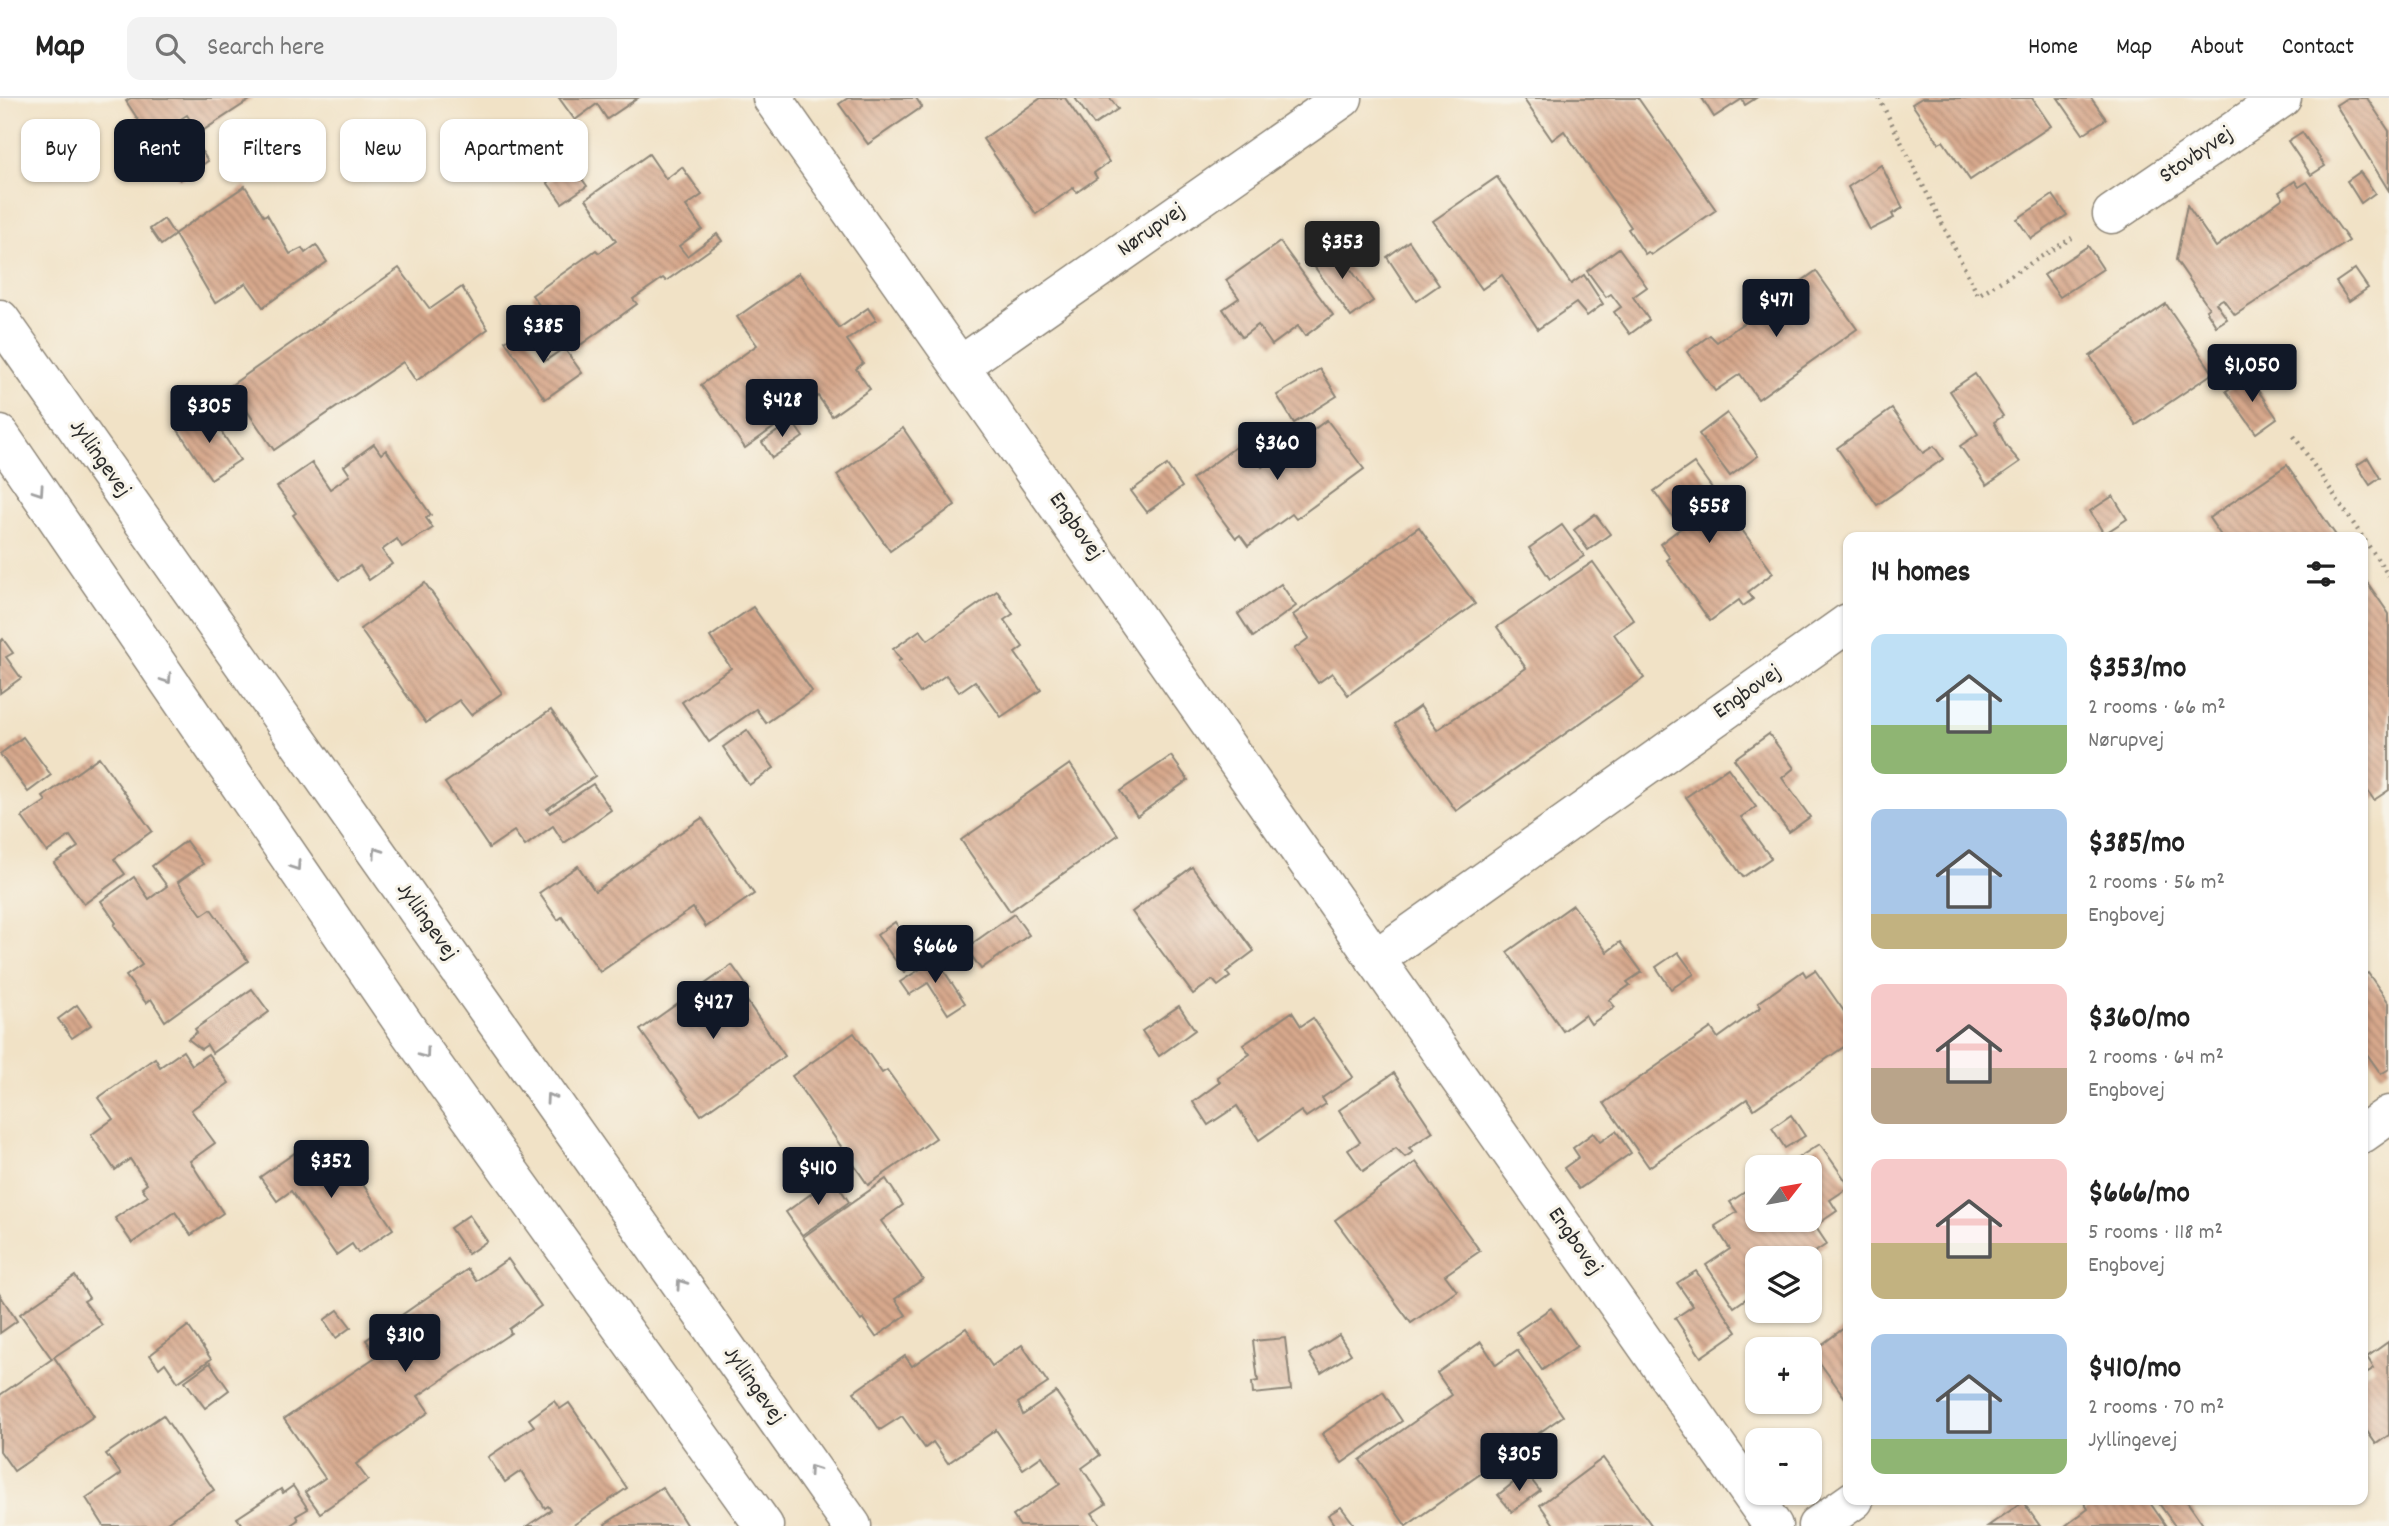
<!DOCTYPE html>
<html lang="en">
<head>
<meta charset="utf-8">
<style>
	body { margin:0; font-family:Dekko,sans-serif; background:#f2f2f2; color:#222; height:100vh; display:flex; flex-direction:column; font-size:26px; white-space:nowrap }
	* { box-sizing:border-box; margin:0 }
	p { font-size:23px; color:#767676 }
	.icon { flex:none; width:38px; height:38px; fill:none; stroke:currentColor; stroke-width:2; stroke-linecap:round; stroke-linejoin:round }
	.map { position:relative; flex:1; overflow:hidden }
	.panel { position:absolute; left:1843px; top:434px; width:525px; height:973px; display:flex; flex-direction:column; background:#fff; border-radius:14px; box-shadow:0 2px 5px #0004 }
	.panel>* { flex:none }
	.hud { position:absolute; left:21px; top:21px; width:665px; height:63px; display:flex; gap:14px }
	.needle { width:46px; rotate:59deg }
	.buttons { position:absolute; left:1745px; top:1057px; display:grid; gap:14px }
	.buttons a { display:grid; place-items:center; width:77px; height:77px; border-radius:14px; background:#fff; box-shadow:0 2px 5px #0004; font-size:35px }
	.price { position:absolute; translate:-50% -60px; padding:0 16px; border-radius:7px; background:#111827; color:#fff; font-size:23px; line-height:46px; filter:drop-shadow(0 2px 4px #0008) }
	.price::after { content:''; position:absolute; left:50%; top:42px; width:21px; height:16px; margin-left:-10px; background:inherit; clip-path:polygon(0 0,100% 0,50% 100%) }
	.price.active { background:#222; color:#fff }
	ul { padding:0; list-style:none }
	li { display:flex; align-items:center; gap:21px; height:175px; padding:0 28px }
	li span { display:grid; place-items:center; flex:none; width:196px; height:140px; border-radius:14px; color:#555 }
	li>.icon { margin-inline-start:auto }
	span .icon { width:84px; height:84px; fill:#fffc; stroke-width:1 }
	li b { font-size:30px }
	h2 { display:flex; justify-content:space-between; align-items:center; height:84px; padding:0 28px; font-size:30px }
	.pill { padding:0 24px; border-radius:14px; background:#fff; box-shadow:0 2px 5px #0004; font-size:24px; line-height:63px }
	.pill.active { background:#111827; color:#fff }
	header { display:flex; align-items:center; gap:42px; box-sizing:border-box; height:98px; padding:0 35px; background:#fff; border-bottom:2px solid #e0e0e0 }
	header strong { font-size:33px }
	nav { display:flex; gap:38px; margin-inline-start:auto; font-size:24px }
	.search { width:490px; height:63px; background:#f2f2f2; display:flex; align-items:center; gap:18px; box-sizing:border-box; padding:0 24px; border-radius:14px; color:#767676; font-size:26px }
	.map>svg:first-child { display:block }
	.building { fill:url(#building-back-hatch) }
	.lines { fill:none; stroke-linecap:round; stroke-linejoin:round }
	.minor-casing { stroke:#8e8678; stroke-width:41 }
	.tertiary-casing { stroke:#8e8678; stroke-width:41 }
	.path { stroke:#8e8678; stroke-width:4.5; stroke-dasharray:2 5; stroke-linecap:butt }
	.minor { stroke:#fff; stroke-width:38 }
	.tertiary { stroke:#fff; stroke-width:38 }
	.oneway { stroke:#a0a0a0 }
	.labels { text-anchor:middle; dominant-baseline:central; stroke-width:6; stroke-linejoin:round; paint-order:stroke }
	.street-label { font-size:23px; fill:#2b2b2b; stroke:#f7f3e8 }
</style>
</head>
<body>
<header>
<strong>Map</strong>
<div class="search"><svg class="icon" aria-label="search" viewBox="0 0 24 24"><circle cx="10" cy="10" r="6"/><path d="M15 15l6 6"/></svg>Search here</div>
<nav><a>Home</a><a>Map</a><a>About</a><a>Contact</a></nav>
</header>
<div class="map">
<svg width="2389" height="1428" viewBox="0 0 2389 1428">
	<defs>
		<pattern id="building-back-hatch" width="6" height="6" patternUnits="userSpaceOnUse" patternTransform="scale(1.75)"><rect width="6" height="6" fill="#d7a88c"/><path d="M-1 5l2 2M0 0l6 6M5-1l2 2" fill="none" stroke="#af8973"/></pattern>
	</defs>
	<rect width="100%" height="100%" fill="#f7f3e8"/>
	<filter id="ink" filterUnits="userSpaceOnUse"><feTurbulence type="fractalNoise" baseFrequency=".0143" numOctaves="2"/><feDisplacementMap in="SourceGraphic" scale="14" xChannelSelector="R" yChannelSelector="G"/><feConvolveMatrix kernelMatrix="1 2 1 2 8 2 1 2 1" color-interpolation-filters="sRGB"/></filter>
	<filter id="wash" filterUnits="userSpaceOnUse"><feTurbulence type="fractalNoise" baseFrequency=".00686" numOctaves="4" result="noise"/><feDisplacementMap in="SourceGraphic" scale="28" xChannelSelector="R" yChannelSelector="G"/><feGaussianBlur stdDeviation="1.57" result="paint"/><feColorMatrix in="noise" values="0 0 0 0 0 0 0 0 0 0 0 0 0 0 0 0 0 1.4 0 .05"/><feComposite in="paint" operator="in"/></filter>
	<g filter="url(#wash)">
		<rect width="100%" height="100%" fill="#f1e2c6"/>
		<g id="blocks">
			<g class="building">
				<polygon points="131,0 253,0 199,35 187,17 150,40 126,3"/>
				<polygon points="559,0 638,0 607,21 597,6 575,22"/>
				<polygon points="848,0 916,0 922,9 868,46 839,6"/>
				<polygon points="1041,0 1065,0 1109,64 1094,75 1097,80 1077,94 1073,90 1036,116 983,41"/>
				<polygon points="1075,0 1110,0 1118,11 1094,27"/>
				<polygon points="1523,0 1638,0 1716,112 1651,157 1648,154 1645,156 1628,131 1631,129 1564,33 1552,42"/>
				<polygon points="1702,0 1756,0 1745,7 1742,1 1714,19"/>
				<polygon points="1922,0 2032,0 2051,28 1970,82 1943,43 1939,45 1912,6"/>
				<polygon points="2058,0 2091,0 2106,21 2083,36"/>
				<polygon points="2347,0 2367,0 2389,33 2389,93 2336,7"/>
				<polygon points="181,30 193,48 197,46 208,63 180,82 157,47"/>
				<polygon points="2302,34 2325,68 2311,77 2288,43"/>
				<polygon points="649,56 666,81 682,69 702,97 686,108 702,131 679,148 687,158 717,136 722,143 666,183 663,180 633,201 637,206 572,253 532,197 596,152 599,155 616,143 586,101"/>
				<polygon points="572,67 587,88 562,105 547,84"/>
				<polygon points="1881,67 1903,110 1892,116 1894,120 1870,132 1848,89"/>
				<polygon points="2360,74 2375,95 2361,105 2347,83"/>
				<polygon points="1497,79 1571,186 1584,177 1603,206 1587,218 1576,205 1538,231 1502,177 1482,191 1433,123"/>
				<polygon points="2295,83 2299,89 2307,84 2349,143 2235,217 2223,201 2216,205 2227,221 2216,228 2206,212 2209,210 2176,162 2187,107 2216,149 2283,100 2279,94"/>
				<polygon points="245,88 264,118 267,116 290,156 302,150 305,155 316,147 327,164 263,209 246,185 215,205 175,137 161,147 150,131 164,121 174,136"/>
				<polygon points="2053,97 2067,117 2031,141 2017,121"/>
				<polygon points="1409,143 1439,187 1416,203 1387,159"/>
				<polygon points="1280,144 1333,217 1305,238 1298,228 1272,247 1258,227 1242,239 1223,211 1239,200 1226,182"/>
				<polygon points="1334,147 1373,203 1351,219 1311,164"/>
				<polygon points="2088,148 2103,171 2060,199 2044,177"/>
				<polygon points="1619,150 1647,189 1633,199 1649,222 1630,236 1614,214 1621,209 1611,196 1606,199 1587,173"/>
				<polygon points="399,170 430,211 462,189 488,231 416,283 403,264 274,352 230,288"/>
				<polygon points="2355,171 2368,190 2349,203 2336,184"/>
				<polygon points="1816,173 1857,231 1758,301 1740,276 1715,293 1687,254 1710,237 1717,244"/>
				<polygon points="799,175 839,230 868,210 876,222 847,242 863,265 856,271 870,291 832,318 818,298 745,350 701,287 757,247 737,219"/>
				<polygon points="2166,206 2213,275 2136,327 2090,258"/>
				<polygon points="522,231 545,263 564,250 582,275 545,301 505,243"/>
				<polygon points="1320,271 1337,298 1294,325 1277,297"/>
				<polygon points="1975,276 2003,318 1994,324 2006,348 2020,364 1987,387 1960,348 1978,336 1950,293"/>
				<polygon points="2248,278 2277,320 2256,335 2226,293"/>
				<polygon points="1892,311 1923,355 1934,348 1943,361 1877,407 1837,350"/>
				<polygon points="207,312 240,362 211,381 178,332"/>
				<polygon points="1727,315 1758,358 1730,378 1699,336"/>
				<polygon points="1327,322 1364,371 1296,421 1292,416 1248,448 1240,437 1236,440 1192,381 1244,343 1262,369"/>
				<polygon points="792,323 803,339 772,360 762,344"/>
				<polygon points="903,330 955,407 890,453 837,377"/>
				<polygon points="374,346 381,356 386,352 431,417 426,420 433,430 402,449 397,441 382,452 392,466 369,482 360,468 339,482 293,417 296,415 277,389 312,365 330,391 350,377 344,368"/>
				<polygon points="2368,360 2380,380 2370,387 2357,367"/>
				<polygon points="1694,365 1773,475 1748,494 1753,501 1743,508 1739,502 1710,523 1667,462 1670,460 1660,446 1681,430 1654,393"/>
				<polygon points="1167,367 1182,389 1147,414 1131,393"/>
				<polygon points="2287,367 2337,439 2222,439 2209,420"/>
				<polygon points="2113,398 2127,421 2104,436 2090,413"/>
				<polygon points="1595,416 1610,436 1588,452 1574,432"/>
				<polygon points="1562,427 1584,458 1550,481 1529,450"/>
				<polygon points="1419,429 1475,506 1348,597 1332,575 1318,585 1294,551 1309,540 1293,517"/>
				<polygon points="1593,464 1634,522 1614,536 1644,580 1456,713 1395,626 1420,608 1437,632 1526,570 1497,529"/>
				<polygon points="2362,477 2389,516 2389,692 2374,702 2362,685"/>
				<polygon points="425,485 502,595 471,617 459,602 426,625 360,531"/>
				<polygon points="1281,486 1296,508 1253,539 1238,516"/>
				<polygon points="997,493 1013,516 1004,522 1023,549 1015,555 1041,592 1001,619 975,583 959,594 946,577 920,595 898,563 901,562 893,551 920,532 928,542"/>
				<polygon points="753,509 812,593 766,625 756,611 709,644 682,604 731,570 710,539"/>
				<polygon points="3,541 13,555 6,559 21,580 0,595 0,544"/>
				<polygon points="551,612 595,678 547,711 550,715 593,686 611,712 564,745 553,728 525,748 514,733 489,750 445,685"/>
				<polygon points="747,632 774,670 749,687 723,649"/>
				<polygon points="1769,636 1794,670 1782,680 1810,719 1789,734 1734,661"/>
				<polygon points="23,639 51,677 28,694 0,656"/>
				<polygon points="1171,658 1188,682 1137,718 1120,693"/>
				<polygon points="99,659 152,733 114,761 125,776 84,806 54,765 78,749 70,738 47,754 22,719 46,703 43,699"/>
				<polygon points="1070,666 1118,737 1010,813 961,742"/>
				<polygon points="1728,670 1756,709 1741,719 1771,760 1743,779 1686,699"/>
				<polygon points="702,720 754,796 706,829 693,810 600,874 562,819 558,822 539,795 578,768 595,793"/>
				<polygon points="186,743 203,766 178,784 202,817 211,811 248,863 165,923 151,901 146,905 126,878 142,867 114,827 116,825 101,803 134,779 149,801 167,788 152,768"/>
				<polygon points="1192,769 1254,853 1226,874 1230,879 1218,888 1213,882 1193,896 1132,814"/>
				<polygon points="1573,807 1607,854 1620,844 1642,874 1627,884 1630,887 1609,902 1615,909 1591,926 1585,917 1563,933 1507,854"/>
				<polygon points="1014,816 1029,837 981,871 966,850"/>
				<polygon points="895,824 921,862 904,874 877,837"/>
				<polygon points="1678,854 1694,876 1671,891 1656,869"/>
				<polygon points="936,861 965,905 948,916 928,885 909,897 900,884"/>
				<polygon points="732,867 749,891 742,896 785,958 701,1017 640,932"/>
				<polygon points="1815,872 1848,919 1848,946 1754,1011 1747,1001 1649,1069 1604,1005 1711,930 1718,940 1761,909 1758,905 1803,873 1806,878"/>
				<polygon points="2368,875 2389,905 2389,971 2381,976 2362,949 2362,934 2368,930 2362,922 2362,878"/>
				<polygon points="252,891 269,914 212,955 207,947 201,951 188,941 197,934 195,931"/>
				<polygon points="77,907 91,927 72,940 58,921"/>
				<polygon points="1179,908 1195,932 1159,958 1142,933"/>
				<polygon points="1292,914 1301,928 1313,920 1353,979 1322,1000 1326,1006 1306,1019 1301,1013 1259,1042 1237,1008 1208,1027 1193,1004 1220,984 1217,979 1250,956 1243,947"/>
				<polygon points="854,935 882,975 887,972 936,1040 868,1087 792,978"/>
				<polygon points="183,953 192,967 208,956 229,985 191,1012 215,1045 190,1063 223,1115 191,1137 175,1114 132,1145 115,1120 148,1098 142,1090 147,1086 130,1061 115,1072 91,1037 113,1021 98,1000 155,960 160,969"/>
				<polygon points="1394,975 1433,1034 1409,1050 1413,1054 1405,1059 1396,1050 1363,1073 1348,1052 1360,1044 1339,1012"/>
				<polygon points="1791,1017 1805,1038 1785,1050 1772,1030"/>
				<polygon points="1616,1033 1631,1055 1579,1091 1564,1070 1579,1059 1573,1050 1593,1035 1600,1044"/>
				<polygon points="1820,1046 1848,1086 1848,1090 1830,1102 1837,1113 1815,1128 1827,1146 1806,1160 1757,1160 1757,1193 1734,1209 1706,1167 1730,1151 1715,1128 1737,1114 1730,1104 1757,1086 1757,1122 1810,1122 1810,1069 1783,1069"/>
				<polygon points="302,1050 316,1071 341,1054 393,1131 358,1155 352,1146 336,1157 291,1093 277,1103 260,1079"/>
				<polygon points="1416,1064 1480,1153 1445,1177 1457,1193 1411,1225 1335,1122"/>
				<polygon points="833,1080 849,1104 802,1137 786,1114"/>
				<polygon points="886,1081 903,1107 881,1123 923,1181 895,1201 906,1217 876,1239 863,1221 861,1223 803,1139"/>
				<polygon points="469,1117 487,1143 468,1156 450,1130"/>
				<polygon points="508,1161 541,1208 509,1231 511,1235 418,1298 429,1314 356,1366 368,1382 320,1415 305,1394 325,1380 284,1321 377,1258 366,1242 468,1171 476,1183"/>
				<polygon points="1696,1173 1737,1234 1701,1259 1675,1220 1693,1208 1677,1185"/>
				<polygon points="75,1178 89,1200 84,1203 102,1227 54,1259 94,1318 14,1373 0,1353 0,1297 52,1261 20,1216"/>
				<polygon points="0,1197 17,1223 0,1235"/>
				<polygon points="1551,1210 1577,1248 1542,1272 1516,1234"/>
				<polygon points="338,1212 351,1229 336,1240 324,1222"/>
				<polygon points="1848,1227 1848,1304 1812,1254"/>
				<polygon points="188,1228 211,1261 178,1284 165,1265 159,1270 150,1257"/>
				<polygon points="966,1230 992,1268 1022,1247 1048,1285 1018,1305 1023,1317 1056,1294 1100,1357 1082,1370 1106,1406 1092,1415 1101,1428 1020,1428 1013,1418 1060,1386 1042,1358 1023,1371 996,1332 948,1365 933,1344 925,1350 902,1318 880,1332 854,1294 905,1258 912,1268"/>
				<polygon points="1339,1237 1351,1256 1321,1275 1309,1256"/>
				<polygon points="1285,1240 1291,1292 1253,1296 1252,1284 1258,1283 1253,1243"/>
				<polygon points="1481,1244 1496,1267 1517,1252 1563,1318 1406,1428 1360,1362 1452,1297 1437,1275"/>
				<polygon points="2388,1244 2389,1337 2376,1346 2362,1326 2362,1278 2374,1270 2367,1259"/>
				<polygon points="210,1265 229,1292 205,1310 185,1283"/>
				<polygon points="1383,1294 1402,1323 1342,1365 1322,1336"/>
				<polygon points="554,1303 560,1311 569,1305 627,1390 572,1428 527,1428 551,1412 548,1408 545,1410 521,1373 505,1384 488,1359 534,1328 529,1321"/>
				<polygon points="163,1317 214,1392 161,1428 104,1428 86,1400 121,1376 106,1356"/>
				<polygon points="1603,1360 1652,1428 1555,1428 1540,1407"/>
				<polygon points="1526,1375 1540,1393 1512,1414 1498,1397"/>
				<polygon points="293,1388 308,1411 296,1418 298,1422 289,1428 243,1428 237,1420 281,1391 283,1395"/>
				<polygon points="662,1389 687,1428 606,1428 605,1426"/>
				<polygon points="2082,1402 2148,1402 2166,1428 2065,1428 2088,1411"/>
				<polygon points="2161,1402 2186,1402 2204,1428 2175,1428 2158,1404"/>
				<polygon points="2023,1404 2040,1428 1988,1428"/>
				<polygon points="1341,1409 1353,1425 1350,1428 1335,1428 1328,1417"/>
			</g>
		</g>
	</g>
	<g filter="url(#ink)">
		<use href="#blocks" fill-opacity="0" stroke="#8e8678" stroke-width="2"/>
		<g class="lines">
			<g class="minor-casing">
				<g id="minor">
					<polyline points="772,0 1773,1428"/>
					<polyline points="2112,116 2282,0"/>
					<polyline points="961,267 1343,0"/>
					<polyline points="1375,861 1848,525"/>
					<polyline points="2362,1036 2389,1017"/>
					<polyline points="1817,1428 1854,1402"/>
				</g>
			</g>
			<g class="tertiary-casing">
				<g id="tertiary">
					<polyline points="0,221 852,1428"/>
					<polyline points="0,337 410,935 764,1428"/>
				</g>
			</g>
			<g class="path">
				<polyline points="1879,0 1978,197 2072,140"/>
				<polyline points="2294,338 2389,478"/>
			</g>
			<use href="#minor" class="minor"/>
			<use href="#tertiary" class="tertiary"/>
		</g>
		<defs><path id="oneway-chevron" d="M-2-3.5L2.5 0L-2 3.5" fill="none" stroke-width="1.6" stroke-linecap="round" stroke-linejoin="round" transform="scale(1.75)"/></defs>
		<g class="oneway">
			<use href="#oneway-chevron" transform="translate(39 393) rotate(56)"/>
			<use href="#oneway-chevron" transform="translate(167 581) rotate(56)"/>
			<use href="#oneway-chevron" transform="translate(377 754) rotate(-125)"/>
			<use href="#oneway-chevron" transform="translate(296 768) rotate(56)"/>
			<use href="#oneway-chevron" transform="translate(425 956) rotate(54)"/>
			<use href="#oneway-chevron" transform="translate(550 1000) rotate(-125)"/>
			<use href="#oneway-chevron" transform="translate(681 1186) rotate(-125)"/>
			<use href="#oneway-chevron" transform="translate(813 1372) rotate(-125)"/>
		</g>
	</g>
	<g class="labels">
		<g class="street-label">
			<text transform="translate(2197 58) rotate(-34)">Stovbyvej</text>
			<text transform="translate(1152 133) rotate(-35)">Nørupvej</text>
			<text transform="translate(99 361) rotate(55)">Jyllingevej</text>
			<text transform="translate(1075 429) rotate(55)">Engbovej</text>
			<text transform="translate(1748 595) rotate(-35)">Engbovej</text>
			<text transform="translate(426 824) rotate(55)">Jyllingevej</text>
			<text transform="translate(1574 1144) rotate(55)">Engbovej</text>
			<text transform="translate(753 1288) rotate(55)">Jyllingevej</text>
		</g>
	</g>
</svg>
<div class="buttons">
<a><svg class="needle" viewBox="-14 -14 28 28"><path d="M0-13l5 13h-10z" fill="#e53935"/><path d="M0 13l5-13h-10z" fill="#767676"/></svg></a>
<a><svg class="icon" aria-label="layers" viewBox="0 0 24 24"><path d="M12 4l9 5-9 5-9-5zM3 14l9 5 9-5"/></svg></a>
<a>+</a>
<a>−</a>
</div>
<b class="price active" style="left:1342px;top:183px">$353</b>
<b class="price" style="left:1776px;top:241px">$471</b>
<b class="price" style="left:543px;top:267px">$385</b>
<b class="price" style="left:2252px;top:306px">$1,050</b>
<b class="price" style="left:782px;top:341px">$428</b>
<b class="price" style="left:209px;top:347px">$305</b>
<b class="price" style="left:1277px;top:384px">$360</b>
<b class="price" style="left:1709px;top:447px">$558</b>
<b class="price" style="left:935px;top:887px">$666</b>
<b class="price" style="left:713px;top:943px">$427</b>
<b class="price" style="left:331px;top:1102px">$352</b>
<b class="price" style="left:818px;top:1109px">$410</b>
<b class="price" style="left:405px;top:1276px">$310</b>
<b class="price" style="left:1519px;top:1395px">$305</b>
<div class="hud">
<a class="pill">Buy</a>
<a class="pill active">Rent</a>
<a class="pill">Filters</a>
<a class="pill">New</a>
<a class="pill">Apartment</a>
</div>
<section class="panel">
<h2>14 homes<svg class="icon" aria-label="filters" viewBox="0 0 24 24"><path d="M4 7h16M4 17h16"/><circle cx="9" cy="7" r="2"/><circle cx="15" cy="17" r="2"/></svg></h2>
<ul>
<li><span style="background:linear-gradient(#bfe0f5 65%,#8fb573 0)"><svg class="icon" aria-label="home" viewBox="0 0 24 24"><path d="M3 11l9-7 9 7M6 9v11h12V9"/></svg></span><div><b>$353/mo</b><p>2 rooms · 66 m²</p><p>Nørupvej</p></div></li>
<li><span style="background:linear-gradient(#a9c7e8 75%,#c2b280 0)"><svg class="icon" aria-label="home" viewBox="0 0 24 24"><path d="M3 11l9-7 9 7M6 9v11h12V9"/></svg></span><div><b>$385/mo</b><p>2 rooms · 56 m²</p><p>Engbovej</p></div></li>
<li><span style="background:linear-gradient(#f6c9c9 60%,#b9a48a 0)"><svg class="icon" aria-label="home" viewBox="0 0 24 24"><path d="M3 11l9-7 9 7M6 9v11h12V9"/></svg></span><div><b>$360/mo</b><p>2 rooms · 64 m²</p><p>Engbovej</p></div></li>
<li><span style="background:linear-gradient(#f6c9c9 60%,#c2b280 0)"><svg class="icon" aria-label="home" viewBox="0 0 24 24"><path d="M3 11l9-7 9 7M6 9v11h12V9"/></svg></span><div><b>$666/mo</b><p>5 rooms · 118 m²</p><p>Engbovej</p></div></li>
<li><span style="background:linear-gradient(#a9c7e8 75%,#8fb573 0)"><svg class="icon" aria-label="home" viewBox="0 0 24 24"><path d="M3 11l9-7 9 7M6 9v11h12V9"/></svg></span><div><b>$410/mo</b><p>2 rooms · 70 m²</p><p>Jyllingevej</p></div></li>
</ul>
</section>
</div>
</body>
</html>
